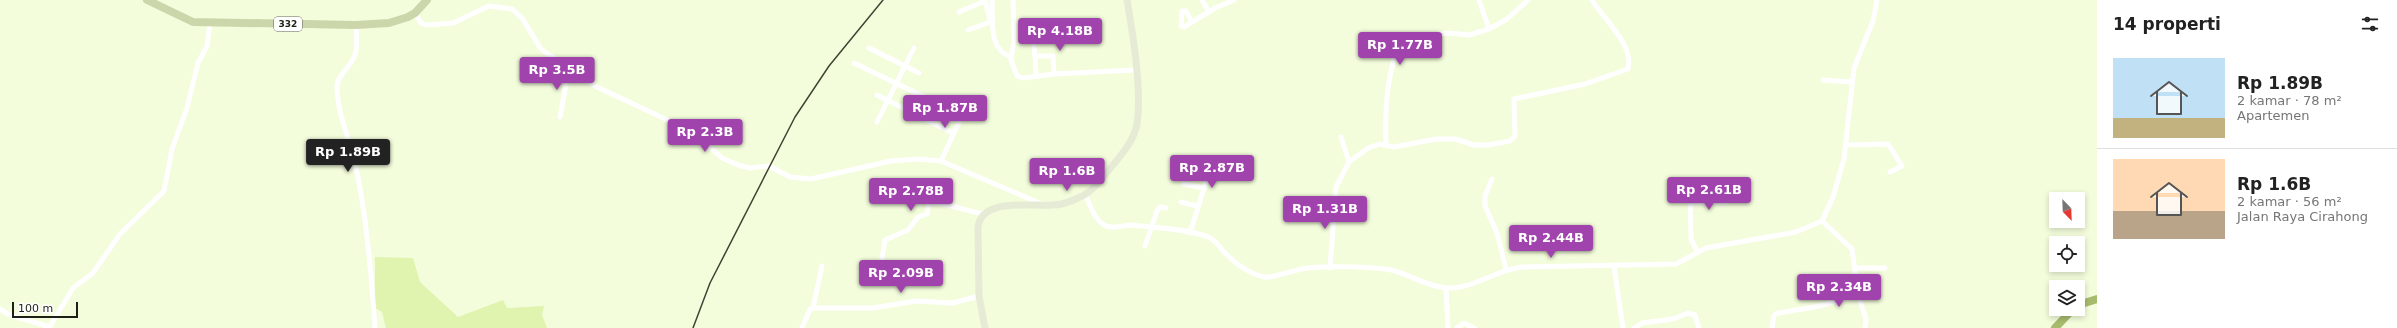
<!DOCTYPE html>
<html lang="id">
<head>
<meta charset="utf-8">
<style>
	body { margin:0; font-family:"DejaVu Sans",sans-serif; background:#f2f2f2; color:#222; height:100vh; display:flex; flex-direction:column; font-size:15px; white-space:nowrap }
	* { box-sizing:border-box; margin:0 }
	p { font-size:13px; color:#767676 }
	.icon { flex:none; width:22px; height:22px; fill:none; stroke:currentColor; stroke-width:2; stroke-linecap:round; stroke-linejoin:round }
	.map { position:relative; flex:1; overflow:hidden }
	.details { display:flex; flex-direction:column; background:#fff; width:300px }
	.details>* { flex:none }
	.needle { width:26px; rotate:157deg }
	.buttons { position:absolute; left:2049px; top:192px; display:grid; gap:8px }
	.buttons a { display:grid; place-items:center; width:36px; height:36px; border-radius:0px; background:#fff; box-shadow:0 2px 6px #0003; font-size:20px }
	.scale { position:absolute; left:12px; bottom:10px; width:66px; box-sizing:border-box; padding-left:4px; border:2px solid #1d2014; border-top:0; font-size:11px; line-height:14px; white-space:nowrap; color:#1d2014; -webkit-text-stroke:3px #fff; paint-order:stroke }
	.price { position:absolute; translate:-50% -34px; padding:0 9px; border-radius:4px; background:#a143ac; color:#fff; font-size:13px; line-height:26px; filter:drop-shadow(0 1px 2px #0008) }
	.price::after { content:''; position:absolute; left:50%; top:24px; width:12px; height:9px; margin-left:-6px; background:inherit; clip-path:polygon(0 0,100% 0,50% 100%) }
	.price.current { background:#222; color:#fff }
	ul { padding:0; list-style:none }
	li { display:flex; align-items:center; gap:12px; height:100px; padding:0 16px }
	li+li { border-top:1px solid #e0e0e0 }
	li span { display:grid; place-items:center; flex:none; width:112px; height:80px; border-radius:0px; color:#555 }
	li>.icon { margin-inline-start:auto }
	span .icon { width:48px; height:48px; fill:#fffc; stroke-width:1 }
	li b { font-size:17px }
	h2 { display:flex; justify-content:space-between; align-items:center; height:48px; padding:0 16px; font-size:17px }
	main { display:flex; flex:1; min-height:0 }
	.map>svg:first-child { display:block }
	.green { fill:#e0f3af }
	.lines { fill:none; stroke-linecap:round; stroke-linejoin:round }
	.river { stroke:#a7bb6d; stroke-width:8 }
	.street { stroke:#fff; stroke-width:5 }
	.secondary { stroke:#e5ebd5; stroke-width:7 }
	.primary { stroke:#cbd7aa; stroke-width:8 }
	.rail { stroke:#3f4334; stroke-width:1.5 }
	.labels { text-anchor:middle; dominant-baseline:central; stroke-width:3.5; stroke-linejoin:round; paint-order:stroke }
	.shield { fill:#fff; stroke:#61635a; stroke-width:1 }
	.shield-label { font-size:9px; font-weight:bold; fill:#1d2014 }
</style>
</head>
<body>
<main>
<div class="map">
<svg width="2097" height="328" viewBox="0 0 2097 328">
	<rect width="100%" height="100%" fill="#f3fddc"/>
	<polygon class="green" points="375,257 413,258 420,282 458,317 503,300 507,308 544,306 542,315 547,328 386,328 382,312 375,308"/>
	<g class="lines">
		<g class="river">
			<polyline points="2078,305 2097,299"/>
			<polyline points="2055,328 2073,309"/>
		</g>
		<g class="street">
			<path d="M992 0C993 21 988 49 1011 57"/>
			<polyline points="1013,0 1014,39 1011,60 1017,76 1023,78 1054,74 1135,70"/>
			<polyline points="1202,0 1209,12"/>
			<polyline points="1479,0 1489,29"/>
			<polyline points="959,12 985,1 991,22"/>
			<polyline points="415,13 421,23 427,25 453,23 489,6 512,9 522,18 541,49 595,86 693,132 722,158 738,165 750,168 769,166 790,177 811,179 891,161 918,159 941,161 1044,205"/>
			<polyline points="1192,22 1186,11 1182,11 1181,26 1184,27 1215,8 1234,0"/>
			<path d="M356 25C356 34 358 46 355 55 352 65 337 76 337 86 337 113 349 137 355 163 367 217 371 273 375 328"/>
			<polyline points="968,30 993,21"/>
			<polyline points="1034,46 1035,56 1053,56 1054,74"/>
			<polyline points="869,48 919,73"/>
			<polyline points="1035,56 1036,76"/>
			<polyline points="854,63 962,115"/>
			<polyline points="1823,80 1852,82"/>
			<polyline points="877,95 953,133"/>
			<polyline points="560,117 569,68"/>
			<polyline points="877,122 914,48"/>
			<polyline points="1341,137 1349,162"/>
			<path d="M1386 145C1385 114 1386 85 1395 56L1420 52 1431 38 1439 34 1448 33 1469 35 1489 29 1507 19 1528 0"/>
			<polyline points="1846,145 1888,144 1902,166 1890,172"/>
			<polyline points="941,161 967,105"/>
			<polyline points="1492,179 1485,196 1485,206 1497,233 1506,269"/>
			<polyline points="1184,184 1203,188"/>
			<path d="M1085 195C1091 205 1093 218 1104 225 1112 230 1122 225 1131 225 1152 227 1188 229 1208 237 1216 240 1220 248 1226 254 1236 264 1250 274 1264 277 1273 279 1295 269 1308 268 1327 266 1377 266 1395 271 1412 276 1429 287 1447 288 1474 289 1495 270 1522 267L1676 264 1706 248 1796 232 1822 221 1833 197 1844 159 1854 68 1873 21 1877 0"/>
			<polyline points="1690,196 1691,239 1697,251"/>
			<polyline points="1181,202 1197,206"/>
			<polyline points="1690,203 1726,202"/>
			<polyline points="1822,221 1852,249 1858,295 1866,319 1865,328"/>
			<polyline points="1190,233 1209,172 1191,166"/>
			<polyline points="1145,246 1157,211 1160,207 1166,208"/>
			<polyline points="1614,267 1623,328"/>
			<path d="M1330 268 1336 187 1349 162 1368 148 1380 144 1394 147 1436 139H1455L1474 145H1488L1510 141 1515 136 1514 99 1585 84 1628 69C1634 44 1603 19 1592 0"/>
			<polyline points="1855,268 1885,268"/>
			<path d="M886 270 881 264 885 240 908 230 918 217 927 214 929 203C949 202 966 212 985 214"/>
			<polyline points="1446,288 1448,328"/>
			<polyline points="813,308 822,266"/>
			<polyline points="0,309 10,315 50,327"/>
			<polyline points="49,328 73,288 93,273 120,234 164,191 172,149 187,108 198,63 207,46 210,23"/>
			<polyline points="802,328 810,309 813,308 873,308 916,301 953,303 979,296"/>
			<polyline points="1457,328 1464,323 1474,328"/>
			<polyline points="1634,328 1642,323 1673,319 1688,313 1695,315 1699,328"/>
			<polyline points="1772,328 1774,315 1778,313 1815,307 1858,295"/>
		</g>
		<path class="secondary" d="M985 328 979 296 978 227C982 197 1031 207 1052 205 1061 205 1070 202 1078 198 1093 192 1103 177 1113 165 1123 153 1134 140 1137 124 1142 89 1133 35 1127 0"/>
		<polyline class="primary" points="147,0 193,22 356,25 389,23 408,17 415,13 427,0"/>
		<polyline class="rail" points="693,328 710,283 795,117 829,66 883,0"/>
	</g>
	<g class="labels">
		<rect class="shield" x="274" y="17" width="28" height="14" rx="3"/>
		<g class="shield-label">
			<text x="288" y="24">332</text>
		</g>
	</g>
</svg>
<div class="buttons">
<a><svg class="needle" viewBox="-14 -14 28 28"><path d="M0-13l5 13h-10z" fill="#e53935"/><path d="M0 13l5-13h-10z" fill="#767676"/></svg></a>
<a><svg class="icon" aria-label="locate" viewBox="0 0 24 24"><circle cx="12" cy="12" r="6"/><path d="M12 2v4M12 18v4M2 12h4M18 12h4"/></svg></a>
<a><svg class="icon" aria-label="layers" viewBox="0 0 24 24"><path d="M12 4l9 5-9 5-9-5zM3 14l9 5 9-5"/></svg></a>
</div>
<div class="scale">100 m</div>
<b class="price" style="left:1060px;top:52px">Rp 4.18B</b>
<b class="price" style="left:1400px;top:66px">Rp 1.77B</b>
<b class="price" style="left:557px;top:91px">Rp 3.5B</b>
<b class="price" style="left:945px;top:129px">Rp 1.87B</b>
<b class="price" style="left:705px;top:153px">Rp 2.3B</b>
<b class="price current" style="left:348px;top:173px">Rp 1.89B</b>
<b class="price" style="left:1212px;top:189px">Rp 2.87B</b>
<b class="price" style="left:1067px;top:192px">Rp 1.6B</b>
<b class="price" style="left:1709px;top:211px">Rp 2.61B</b>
<b class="price" style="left:911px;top:212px">Rp 2.78B</b>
<b class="price" style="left:1325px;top:230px">Rp 1.31B</b>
<b class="price" style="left:1551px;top:259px">Rp 2.44B</b>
<b class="price" style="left:901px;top:294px">Rp 2.09B</b>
<b class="price" style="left:1839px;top:308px">Rp 2.34B</b>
</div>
<section class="details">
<h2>14 properti<svg class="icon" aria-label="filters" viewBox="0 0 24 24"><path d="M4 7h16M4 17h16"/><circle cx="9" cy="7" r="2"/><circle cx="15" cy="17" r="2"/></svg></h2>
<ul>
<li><span style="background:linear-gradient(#bfe0f5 75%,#c2b280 0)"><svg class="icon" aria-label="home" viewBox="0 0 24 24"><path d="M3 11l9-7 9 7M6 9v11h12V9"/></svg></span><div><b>Rp 1.89B</b><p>2 kamar · 78 m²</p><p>Apartemen</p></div></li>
<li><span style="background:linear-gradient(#ffd9b3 65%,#b9a48a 0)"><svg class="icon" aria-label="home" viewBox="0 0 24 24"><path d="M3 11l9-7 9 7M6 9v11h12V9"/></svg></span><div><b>Rp 1.6B</b><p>2 kamar · 56 m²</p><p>Jalan Raya Cirahong</p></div></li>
</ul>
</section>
</main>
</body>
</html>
